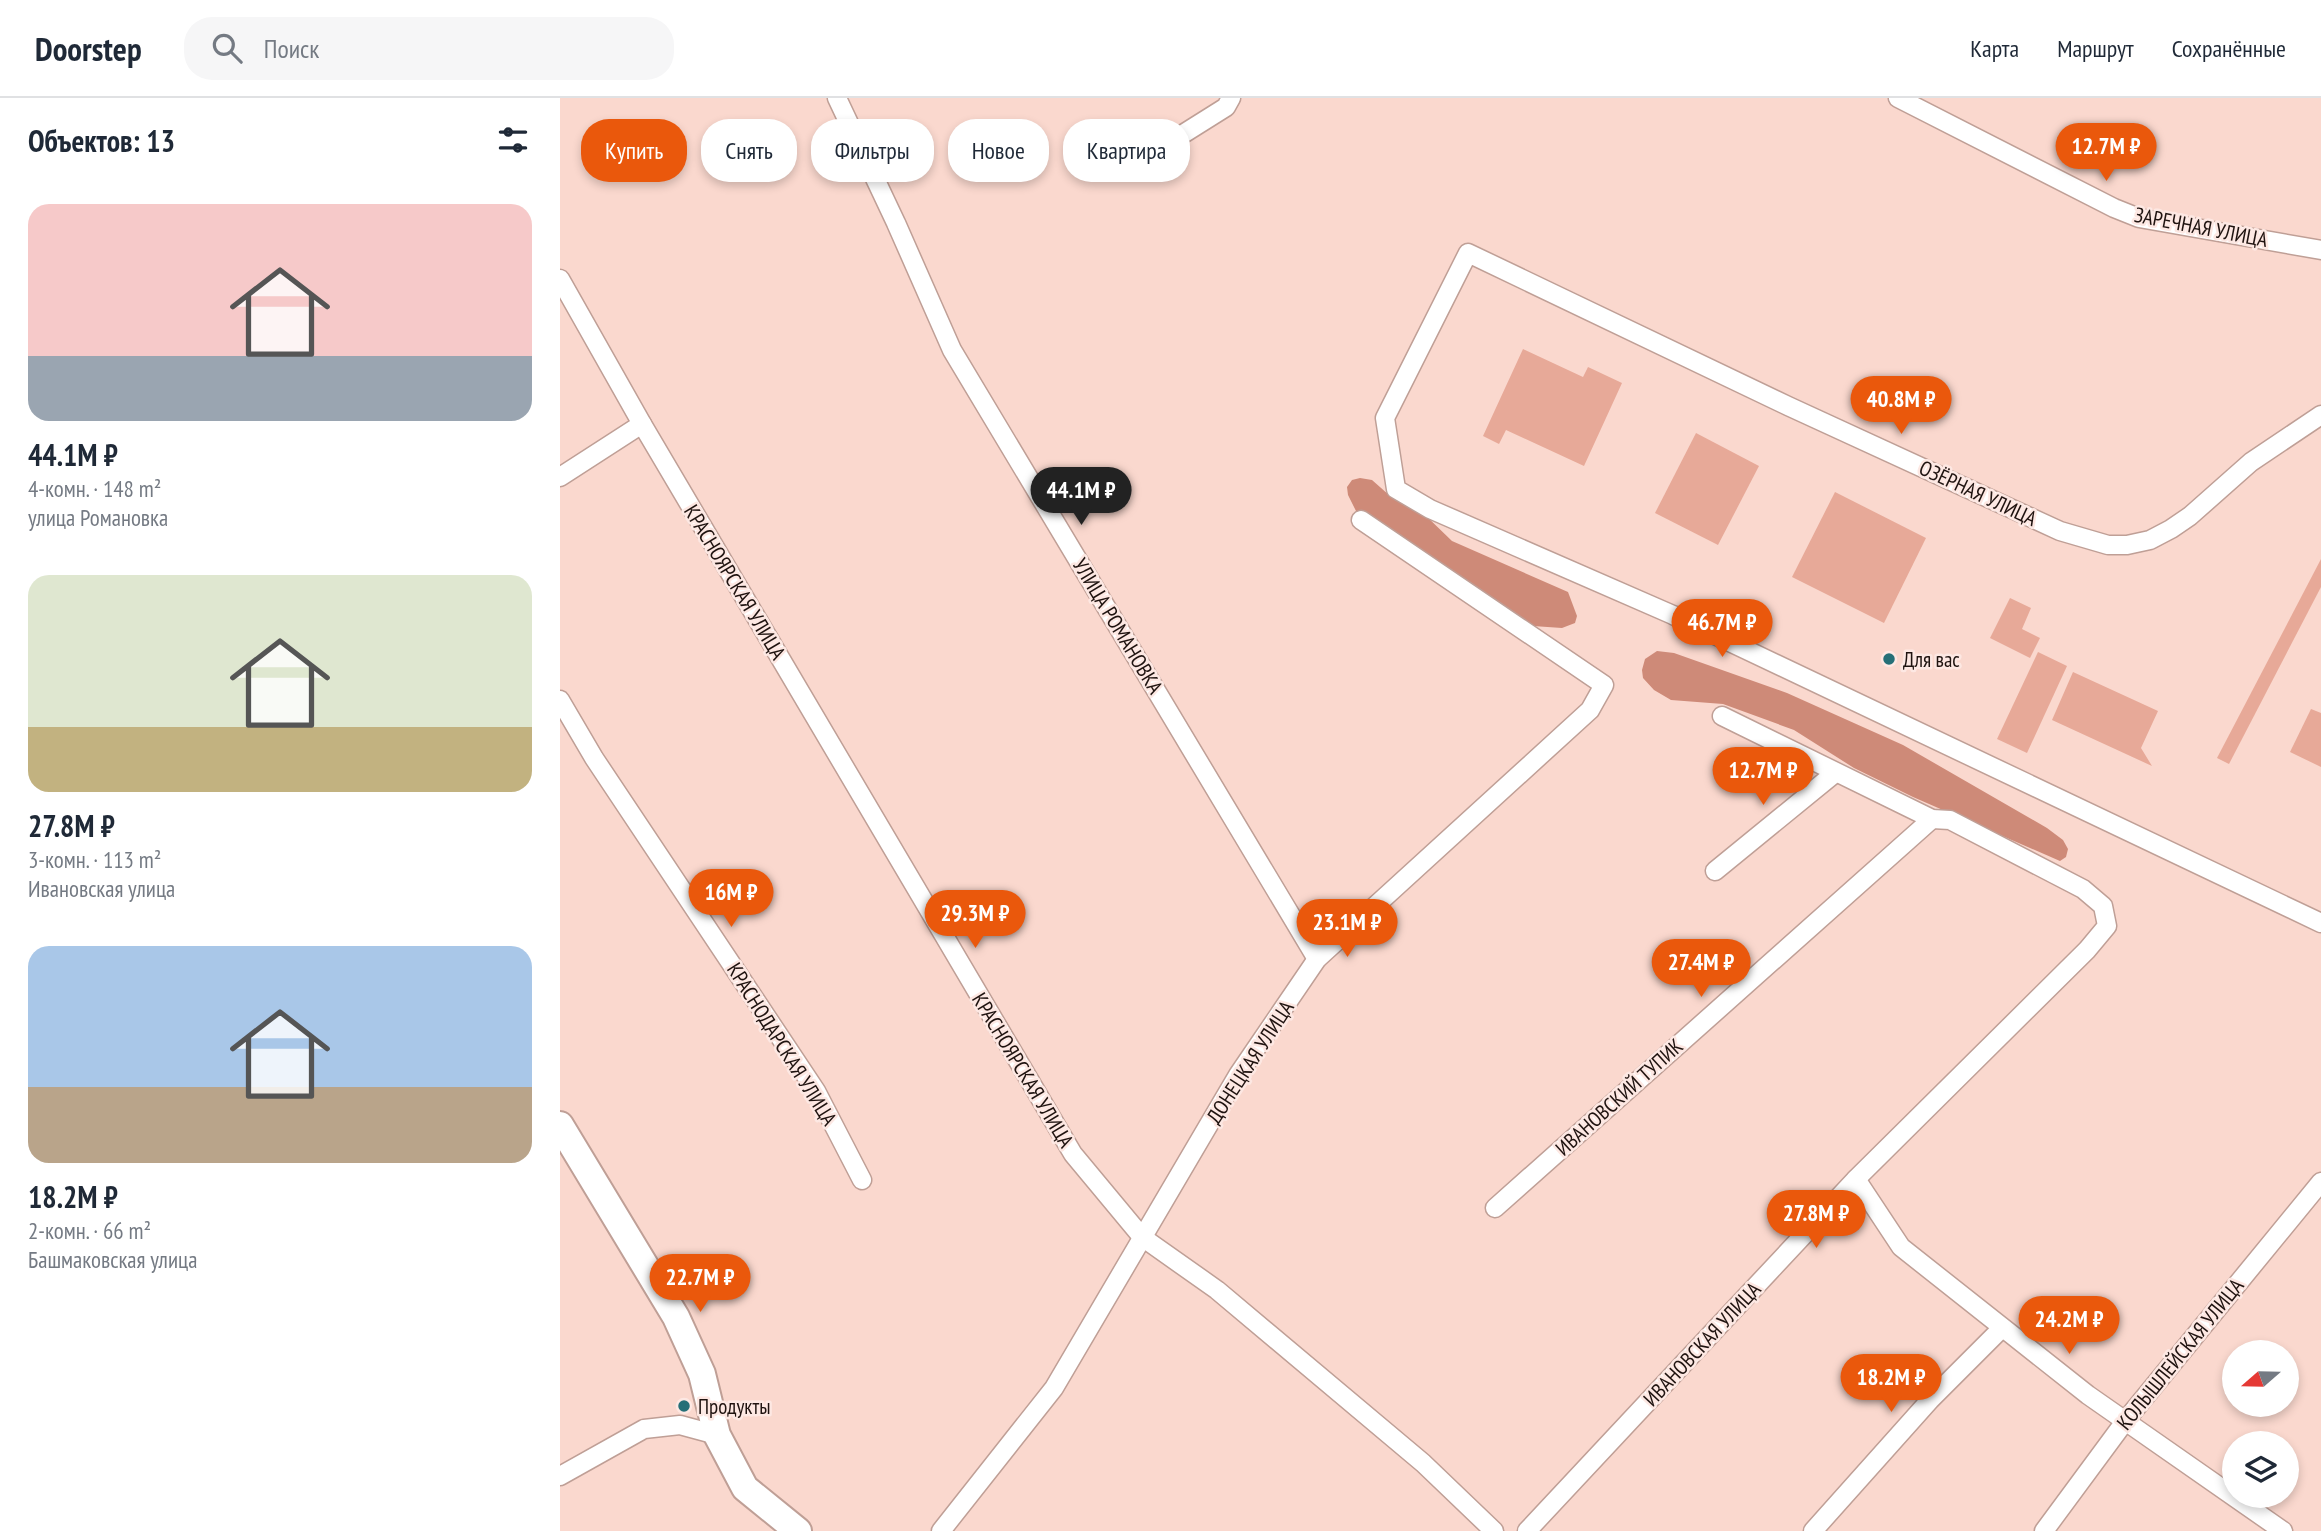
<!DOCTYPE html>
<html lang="ru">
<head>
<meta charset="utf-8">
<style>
	body { margin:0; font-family:"PT Sans Narrow",sans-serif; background:#f6f6f7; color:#1f2937; height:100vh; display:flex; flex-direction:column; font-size:26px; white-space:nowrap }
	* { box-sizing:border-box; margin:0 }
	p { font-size:23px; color:#747a83 }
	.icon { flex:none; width:38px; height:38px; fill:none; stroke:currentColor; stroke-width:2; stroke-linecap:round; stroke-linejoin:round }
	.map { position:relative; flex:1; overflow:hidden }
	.details { display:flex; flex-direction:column; background:#fff; width:560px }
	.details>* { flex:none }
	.hud { position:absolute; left:21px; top:21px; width:665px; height:63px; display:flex; gap:14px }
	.needle { width:46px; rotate:250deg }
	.buttons { position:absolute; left:1662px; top:1242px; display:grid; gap:14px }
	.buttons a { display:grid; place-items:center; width:77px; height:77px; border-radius:50%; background:#fff; box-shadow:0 4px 10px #0003; font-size:35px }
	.price { position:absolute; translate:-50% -60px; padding:0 16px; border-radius:24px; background:#ea580c; color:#fff; font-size:23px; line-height:46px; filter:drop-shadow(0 2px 4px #0008) }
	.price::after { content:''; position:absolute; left:50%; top:42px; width:21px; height:16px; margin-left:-10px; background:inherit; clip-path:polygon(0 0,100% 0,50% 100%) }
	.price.active { background:#222; color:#fff }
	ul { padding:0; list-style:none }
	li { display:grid; align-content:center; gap:14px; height:371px; padding:0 28px }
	li span { display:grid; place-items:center; height:217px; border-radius:21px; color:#555 }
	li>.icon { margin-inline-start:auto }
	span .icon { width:126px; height:126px; fill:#fffc; stroke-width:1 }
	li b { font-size:30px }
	h2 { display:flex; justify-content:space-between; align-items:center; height:84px; padding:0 28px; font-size:30px }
	.pill { padding:0 24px; border-radius:28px; background:#fff; box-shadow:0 4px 10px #0003; font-size:24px; line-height:63px }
	.pill.active { background:#ea580c; color:#fff }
	header { display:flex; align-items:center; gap:42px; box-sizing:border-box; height:98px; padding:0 35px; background:#fff; border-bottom:2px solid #e0e1e3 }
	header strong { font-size:33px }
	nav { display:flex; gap:38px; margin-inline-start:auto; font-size:24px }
	.search { width:490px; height:63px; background:#f6f6f7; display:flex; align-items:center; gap:18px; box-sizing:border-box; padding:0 24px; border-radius:28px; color:#747a83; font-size:26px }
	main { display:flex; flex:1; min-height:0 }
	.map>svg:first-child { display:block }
	.green { fill:#e7a998 }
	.forest { fill:#ce8a78 }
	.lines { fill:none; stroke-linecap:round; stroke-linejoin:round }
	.street-casing { stroke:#bf9f96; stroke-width:21 }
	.secondary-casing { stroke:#bf9f96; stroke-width:30 }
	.street { stroke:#fff; stroke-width:18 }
	.secondary { stroke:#fff; stroke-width:26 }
	.poi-dot { fill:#256f77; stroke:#fde8e3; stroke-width:2.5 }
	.labels { text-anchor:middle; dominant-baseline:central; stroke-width:5; stroke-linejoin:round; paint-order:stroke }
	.street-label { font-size:21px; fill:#1f1310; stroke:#fde8e3 }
	.poi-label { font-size:21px; fill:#1f1310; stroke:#fde8e3; text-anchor:start }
</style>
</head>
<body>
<header>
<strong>Doorstep</strong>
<div class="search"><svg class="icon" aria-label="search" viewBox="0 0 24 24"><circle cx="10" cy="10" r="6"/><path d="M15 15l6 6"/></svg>Поиск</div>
<nav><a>Карта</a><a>Маршрут</a><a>Сохранённые</a></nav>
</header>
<main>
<section class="details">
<h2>Объектов: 13<svg class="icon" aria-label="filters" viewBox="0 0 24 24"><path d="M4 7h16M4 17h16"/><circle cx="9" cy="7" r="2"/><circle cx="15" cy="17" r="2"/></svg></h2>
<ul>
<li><span style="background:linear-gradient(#f6c9c9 70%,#9aa5b1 0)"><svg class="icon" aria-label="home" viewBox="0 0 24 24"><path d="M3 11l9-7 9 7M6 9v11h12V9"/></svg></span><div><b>44.1M ₽</b><p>4-комн. · 148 m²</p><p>улица Романовка</p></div></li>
<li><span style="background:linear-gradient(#dfe7d0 70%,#c2b280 0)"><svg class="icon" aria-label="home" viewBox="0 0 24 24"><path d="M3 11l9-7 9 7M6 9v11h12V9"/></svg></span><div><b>27.8M ₽</b><p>3-комн. · 113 m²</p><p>Ивановская улица</p></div></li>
<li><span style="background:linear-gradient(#a9c7e8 65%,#b9a48a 0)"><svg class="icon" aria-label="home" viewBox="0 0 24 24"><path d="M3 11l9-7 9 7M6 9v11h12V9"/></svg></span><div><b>18.2M ₽</b><p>2-комн. · 66 m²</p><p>Башмаковская улица</p></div></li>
</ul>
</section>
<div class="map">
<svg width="1761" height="1433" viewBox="0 0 1761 1433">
	<rect width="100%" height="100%" fill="#fad8ce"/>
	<g class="green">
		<polygon points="963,251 1023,279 1028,269 1062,285 1024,368 946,332 939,346 923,338"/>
		<polygon points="1136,335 1199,368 1158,447 1095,415"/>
		<polygon points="1275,394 1366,440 1324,525 1232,479"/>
		<polygon points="1761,461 1761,489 1669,666 1657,660"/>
		<polygon points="1450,500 1471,510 1462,531 1480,540 1470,560 1430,540"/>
		<polygon points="1478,554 1507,568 1467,655 1437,641"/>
		<polygon points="1513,574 1598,613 1581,650 1592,668 1492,622"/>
		<polygon points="1751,611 1761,615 1761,669 1730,654"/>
	</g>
	<g class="forest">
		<polygon points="800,380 812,382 829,397 863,415 892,443 1008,494 1017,518 1015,525 1002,530 973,528 796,413 788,397 787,389 792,382"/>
		<polygon points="1097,553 1114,555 1227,595 1343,647 1487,730 1503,742 1508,751 1506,759 1500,763 1353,699 1294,670 1234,632 1163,606 1111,602 1094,592 1083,580 1082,572 1085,561"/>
	</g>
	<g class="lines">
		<g class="street-casing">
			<g id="street">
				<polyline points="277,0 336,125 392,252 757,861"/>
				<polyline points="1338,0 1554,110 1579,120 1761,152"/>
				<polyline points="580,63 666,9 671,0"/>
				<polyline points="0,181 82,326 513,1056 582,1139 657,1192 863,1365 934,1433"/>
				<polyline points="1761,317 1691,364 1630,418 1611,431 1590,442 1567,447 1548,447 1500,433 1228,308 908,155 825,320 836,391 870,411 1113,517 1761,825"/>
				<polyline points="0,379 82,326"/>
				<polyline points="0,602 34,660 256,993 302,1082"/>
				<polyline points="1155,773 1275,675"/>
				<polyline points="1296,1081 1341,1149 1528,1297 1723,1433"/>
				<polyline points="935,1110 1372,721"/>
				<polyline points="0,1378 84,1331 120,1327 157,1337"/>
				<polyline points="381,1433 494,1290 678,977 757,861 1030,612 1044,587 801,422"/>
				<polyline points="967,1433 1296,1081 1527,852 1547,828 1543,808 1523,791 1390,722 1372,721 1162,618"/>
				<polyline points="1253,1433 1370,1302 1442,1230"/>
				<polyline points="1484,1433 1566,1322 1761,1084"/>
			</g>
		</g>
		<g class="secondary-casing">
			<polyline id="secondary" points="0,1027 116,1219 142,1276 157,1337 185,1390 238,1433"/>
		</g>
		<use href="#street" class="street"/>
		<use href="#secondary" class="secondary"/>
	</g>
	<g class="poi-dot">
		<circle cx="1329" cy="561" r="7"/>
		<circle cx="124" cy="1308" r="7"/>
	</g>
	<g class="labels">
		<g class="street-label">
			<text transform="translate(1641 129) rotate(11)">ЗАРЕЧНАЯ УЛИЦА</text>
			<text transform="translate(1418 395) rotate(25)">ОЗЁРНАЯ УЛИЦА</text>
			<text transform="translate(175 484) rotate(59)">КРАСНОЯРСКАЯ УЛИЦА</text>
			<text transform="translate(558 528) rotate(59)">УЛИЦА РОМАНОВКА</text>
			<text transform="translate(222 946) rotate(58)">КРАСНОДАРСКАЯ УЛИЦА</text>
			<text transform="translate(690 964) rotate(-57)">ДОНЕЦКАЯ УЛИЦА</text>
			<text transform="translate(463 972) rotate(59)">КРАСНОЯРСКАЯ УЛИЦА</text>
			<text transform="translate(1059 999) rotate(-42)">ИВАНОВСКИЙ ТУПИК</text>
			<text transform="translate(1142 1246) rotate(-47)">ИВАНОВСКАЯ УЛИЦА</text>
			<text transform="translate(1620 1256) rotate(-51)">КОЛЫШЛЕЙСКАЯ УЛИЦА</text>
		</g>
		<g class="poi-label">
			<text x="1343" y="561">Для вас</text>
			<text x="138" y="1308">Продукты</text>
		</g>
	</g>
</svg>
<div class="buttons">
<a><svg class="needle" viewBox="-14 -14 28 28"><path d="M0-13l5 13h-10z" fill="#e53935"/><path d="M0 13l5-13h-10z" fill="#747a83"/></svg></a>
<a><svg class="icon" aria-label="layers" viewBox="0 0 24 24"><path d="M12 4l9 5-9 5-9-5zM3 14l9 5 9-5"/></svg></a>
</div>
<b class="price" style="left:1546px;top:85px">12.7M ₽</b>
<b class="price" style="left:1341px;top:338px">40.8M ₽</b>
<b class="price active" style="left:521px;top:429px">44.1M ₽</b>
<b class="price" style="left:1162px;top:561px">46.7M ₽</b>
<b class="price" style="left:1203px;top:709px">12.7M ₽</b>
<b class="price" style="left:171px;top:831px">16M ₽</b>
<b class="price" style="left:415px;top:852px">29.3M ₽</b>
<b class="price" style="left:787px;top:861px">23.1M ₽</b>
<b class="price" style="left:1141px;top:901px">27.4M ₽</b>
<b class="price" style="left:1256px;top:1152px">27.8M ₽</b>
<b class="price" style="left:140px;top:1216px">22.7M ₽</b>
<b class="price" style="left:1509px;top:1258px">24.2M ₽</b>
<b class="price" style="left:1331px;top:1316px">18.2M ₽</b>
<div class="hud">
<a class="pill active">Купить</a>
<a class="pill">Снять</a>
<a class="pill">Фильтры</a>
<a class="pill">Новое</a>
<a class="pill">Квартира</a>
</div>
</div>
</main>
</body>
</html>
